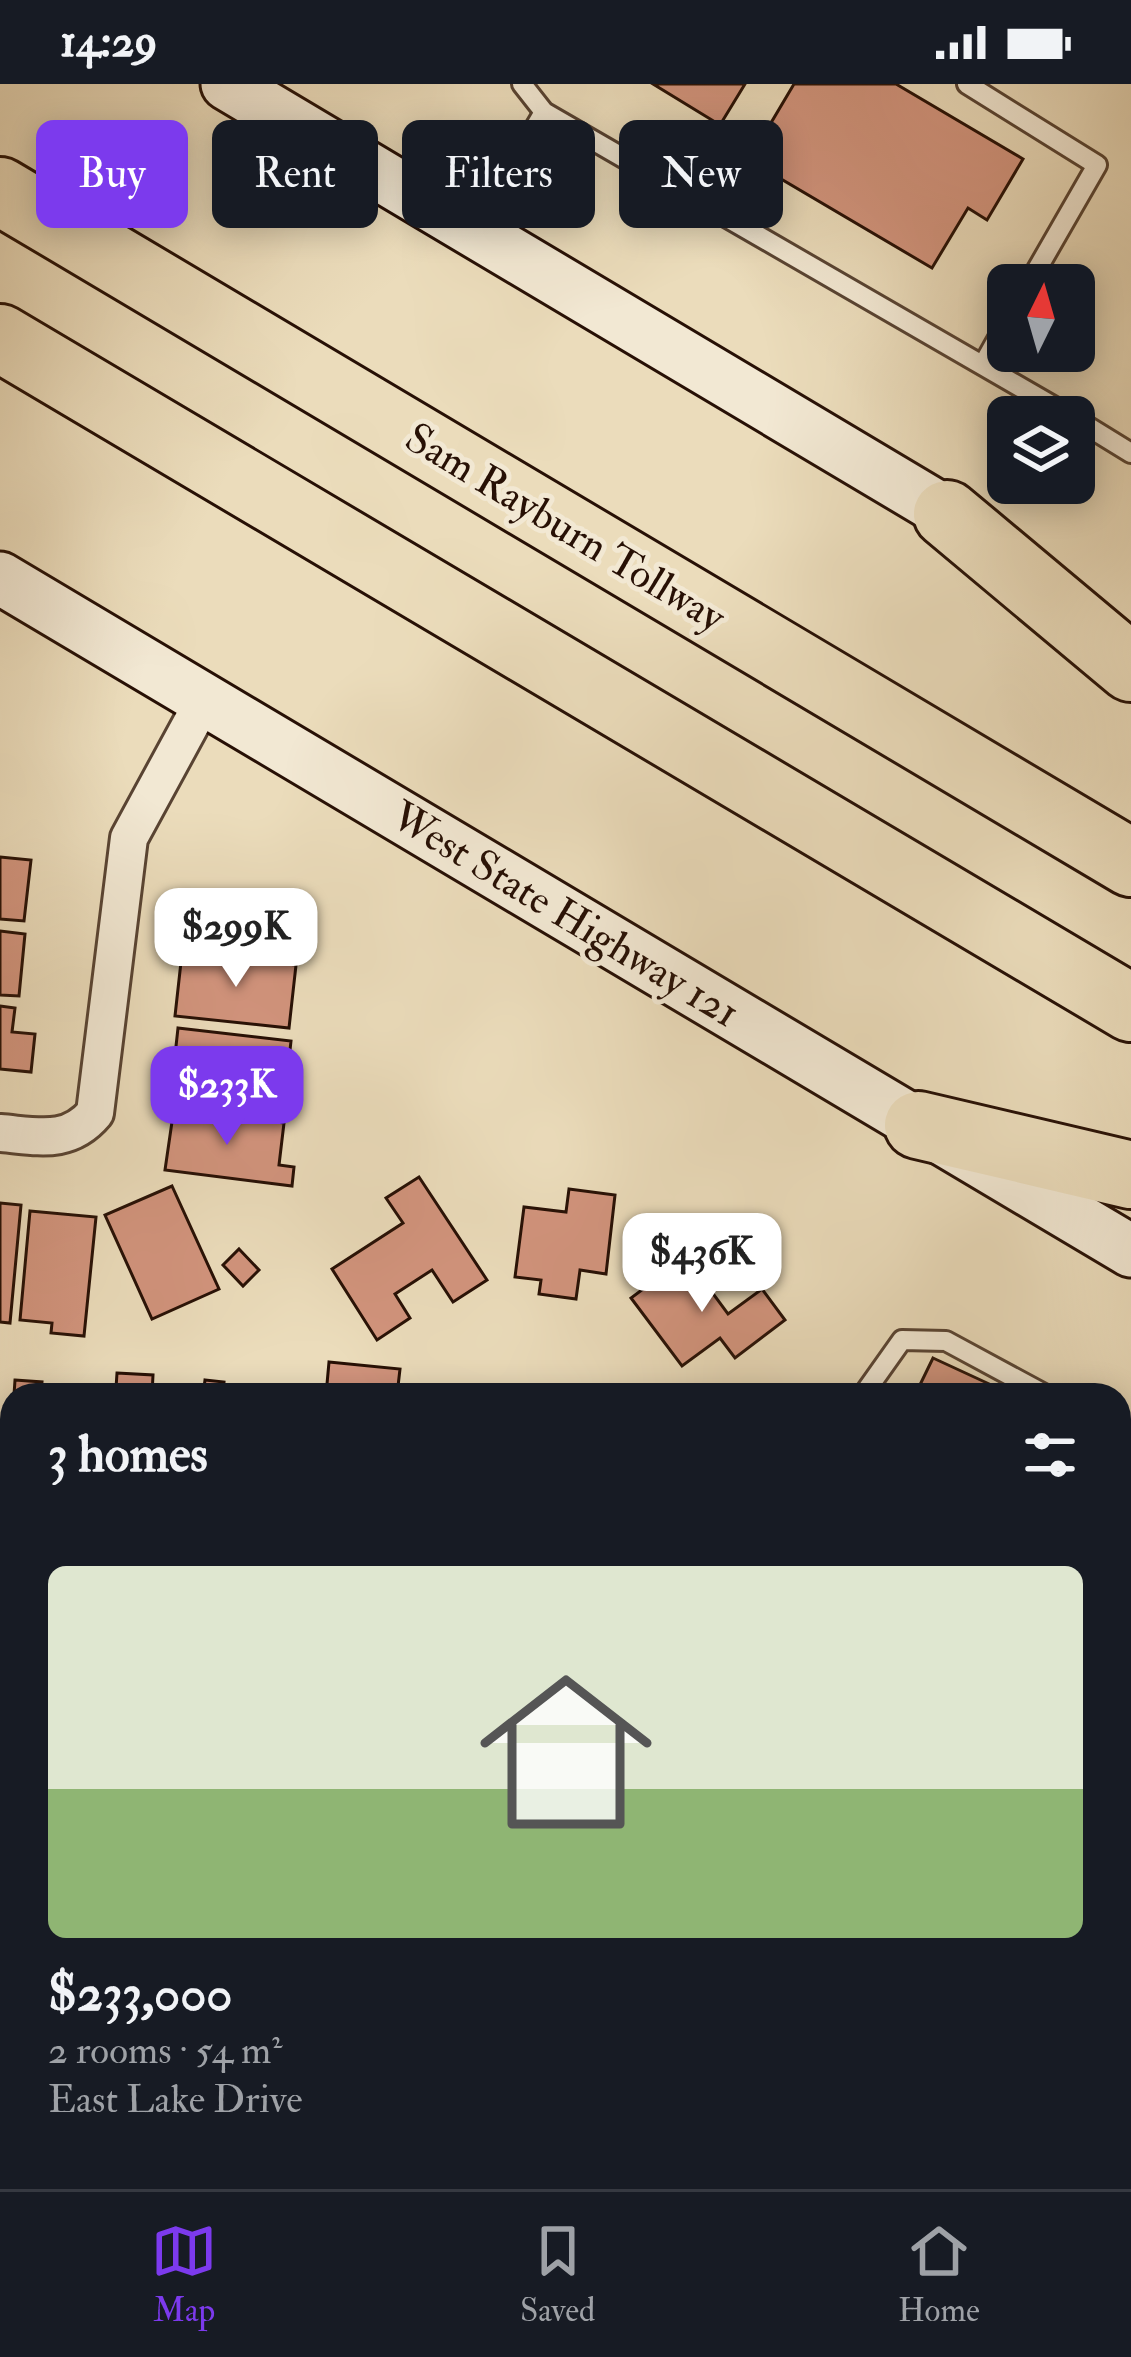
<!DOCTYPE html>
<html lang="en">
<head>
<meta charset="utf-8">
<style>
	body { margin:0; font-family:"IM FELL Double Pica",serif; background:#242831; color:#f1f3f6; height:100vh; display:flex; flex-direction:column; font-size:45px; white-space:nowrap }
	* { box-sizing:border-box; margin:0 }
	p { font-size:39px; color:#9ea1a6 }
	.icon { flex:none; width:66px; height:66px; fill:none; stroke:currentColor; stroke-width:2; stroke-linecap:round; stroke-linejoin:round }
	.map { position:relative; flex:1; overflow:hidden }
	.drawer { position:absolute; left:0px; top:1299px; width:1131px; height:807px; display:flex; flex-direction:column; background:#171b24; border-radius:36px 36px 0 0; box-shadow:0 6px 30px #0003 }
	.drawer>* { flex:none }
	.hud { position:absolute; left:36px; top:36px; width:1059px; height:108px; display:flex; gap:24px }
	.needle { width:78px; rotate:5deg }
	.buttons { position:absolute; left:987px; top:180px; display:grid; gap:24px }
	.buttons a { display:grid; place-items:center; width:108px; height:108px; border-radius:18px; background:#171b24; box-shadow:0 6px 30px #0003; font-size:60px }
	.price { position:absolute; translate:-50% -102px; padding:0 27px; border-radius:24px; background:#fff; color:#222; font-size:39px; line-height:78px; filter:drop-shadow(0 3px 6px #0008) }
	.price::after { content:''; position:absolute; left:50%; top:72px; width:36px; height:27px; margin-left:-18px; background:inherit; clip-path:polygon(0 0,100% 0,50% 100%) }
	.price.current { background:#7c3aed; color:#fff }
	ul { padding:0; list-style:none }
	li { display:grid; align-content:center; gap:24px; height:636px; padding:0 48px }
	li span { display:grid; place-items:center; height:372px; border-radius:18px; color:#555 }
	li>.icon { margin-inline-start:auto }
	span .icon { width:216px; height:216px; fill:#fffc; stroke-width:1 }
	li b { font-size:51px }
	h2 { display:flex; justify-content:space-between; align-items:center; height:144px; padding:0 48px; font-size:51px }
	.pill { padding:0 42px; border-radius:18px; background:#171b24; box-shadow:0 6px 30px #0003; font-size:42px; line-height:108px }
	.pill.current { background:#7c3aed; color:#fff }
	.status { display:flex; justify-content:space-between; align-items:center; height:84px; padding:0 60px; background:#171b24; direction:ltr }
	.status svg { height:33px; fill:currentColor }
	.tab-bar { display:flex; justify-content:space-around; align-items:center; height:168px; border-top:3px solid #363941; background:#171b24; font-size:33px; color:#9ea1a6 }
	.tab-bar a { display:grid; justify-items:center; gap:6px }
	.tab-bar .current { color:#7c3aed }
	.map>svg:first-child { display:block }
	.building { fill:#d2947d; stroke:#271005; stroke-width:3 }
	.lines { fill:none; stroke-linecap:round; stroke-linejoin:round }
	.service-casing { stroke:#584332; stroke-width:24 }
	.minor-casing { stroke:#584332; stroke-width:42 }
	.secondary-casing { stroke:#271005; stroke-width:57 }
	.motorway-casing { stroke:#271005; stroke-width:72 }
	.service { stroke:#f2e8d3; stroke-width:18 }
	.minor { stroke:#f2e8d3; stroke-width:36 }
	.secondary { stroke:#f2e8d3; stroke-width:51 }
	.motorway { stroke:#ebdcbb; stroke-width:66 }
	.labels { text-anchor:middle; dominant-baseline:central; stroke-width:10; stroke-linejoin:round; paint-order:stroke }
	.street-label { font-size:42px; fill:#271005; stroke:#f2e8d3 }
</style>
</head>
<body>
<div class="status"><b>14:29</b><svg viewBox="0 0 49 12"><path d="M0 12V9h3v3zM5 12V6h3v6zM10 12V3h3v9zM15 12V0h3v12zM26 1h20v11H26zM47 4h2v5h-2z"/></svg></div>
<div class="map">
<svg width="1131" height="2105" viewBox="0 0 1131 2105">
	<rect width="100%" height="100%" fill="#ebdcbb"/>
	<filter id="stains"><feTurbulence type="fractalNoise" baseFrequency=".00167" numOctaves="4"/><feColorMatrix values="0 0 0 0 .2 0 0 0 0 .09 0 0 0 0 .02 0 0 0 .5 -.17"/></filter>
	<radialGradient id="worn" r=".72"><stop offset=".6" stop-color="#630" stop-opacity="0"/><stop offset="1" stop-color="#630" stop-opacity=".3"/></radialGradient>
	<g class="building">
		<polygon points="653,0 745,0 720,41"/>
		<polygon points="794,0 896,0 1023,75 987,136 968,124 932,184 749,76"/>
		<polygon points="0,773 31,776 24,837 0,835"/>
		<polygon points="0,847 25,850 19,912 0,911"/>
		<polygon points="182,869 296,881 289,944 175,932"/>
		<polygon points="0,922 15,924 12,948 35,950 31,988 0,985"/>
		<polygon points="178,944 291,957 284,1020 171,1008"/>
		<polygon points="174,1024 284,1039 279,1081 294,1083 292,1102 165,1086"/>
		<polygon points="419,1093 487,1196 453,1218 432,1186 395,1210 410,1234 377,1256 332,1185 403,1139 386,1114"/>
		<polygon points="172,1102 219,1205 152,1235 105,1131"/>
		<polygon points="569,1105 615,1111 606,1190 580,1186 576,1215 539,1210 541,1196 515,1193 524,1123 566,1128"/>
		<polygon points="0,1119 21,1121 10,1239 0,1238"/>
		<polygon points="30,1127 96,1133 84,1252 51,1249 52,1239 20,1236"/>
		<polygon points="239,1165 259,1186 243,1202 223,1181"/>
		<polygon points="686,1173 728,1230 762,1205 785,1236 735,1274 720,1254 682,1282 631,1214"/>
		<polygon points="933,1274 1013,1311 915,1311"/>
		<polygon points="329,1278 400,1285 397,1311 326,1311"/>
		<polygon points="117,1289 153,1291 152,1311 82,1311 83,1301 116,1304"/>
		<polygon points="15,1296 42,1298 41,1311 14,1311"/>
		<polygon points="205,1296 224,1298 223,1311 203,1311"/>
		<polygon points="794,1305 794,1311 667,1311 667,1308"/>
		<polygon points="12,1345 12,1424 7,1423"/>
		<polygon points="1131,1478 1131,1527 1119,1522 1119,1504"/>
		<polygon points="0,1565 12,1567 12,1689 0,1687"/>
		<polygon points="1119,1576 1131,1581 1131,1645 1119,1677"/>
		<polygon points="1119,1700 1131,1701 1131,1801 1119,1800"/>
		<polygon points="0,1786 12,1787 12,1891 0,1890"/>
		<polygon points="1119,1815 1131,1816 1128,1922 1119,1921"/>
		<polygon points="616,2094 646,2094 641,2105"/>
		<polygon points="739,2094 794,2094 801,2105 720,2105"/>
		<polygon points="983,2094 1105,2094 1104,2105 982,2105"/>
	</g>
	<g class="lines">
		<g class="service-casing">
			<g id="service">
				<polyline points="522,0 544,28 1072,333"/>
				<polyline points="967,0 1097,81 1028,201"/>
				<polyline points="476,143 544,28"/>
				<polyline points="984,279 1008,236"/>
				<polyline points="1074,334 1131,369"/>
				<polyline points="863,1311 902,1256 946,1257 1046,1311"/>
			</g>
		</g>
		<g class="minor-casing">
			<g id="minor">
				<path d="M0 1049C38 1052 68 1061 95 1029L129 754 204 616"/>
				<polyline points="1119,1395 1131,1396"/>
				<polyline points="0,1496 12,1497"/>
				<polyline points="0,1995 12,1996"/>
				<polyline points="901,2094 906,2105"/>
			</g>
		</g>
		<g class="secondary-casing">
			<g id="secondary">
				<polyline points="227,0 979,448"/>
				<polyline points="0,494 1131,1167"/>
			</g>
		</g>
		<g class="motorway-casing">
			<g id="motorway">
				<polyline points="0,107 1131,779"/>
				<polyline points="0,254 1131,924"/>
				<polyline points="947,430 1131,584"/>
				<polyline points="918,1041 1131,1091"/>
			</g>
		</g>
		<use href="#service" class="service"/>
		<use href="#minor" class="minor"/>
		<use href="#secondary" class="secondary"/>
		<use href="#motorway" class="motorway"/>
	</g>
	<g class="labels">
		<g class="street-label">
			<text transform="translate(565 444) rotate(31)">Sam Rayburn Tollway</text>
			<text transform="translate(565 831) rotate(31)">West State Highway 121</text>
		</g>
	</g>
	<rect width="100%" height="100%" filter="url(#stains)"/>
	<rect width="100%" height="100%" fill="url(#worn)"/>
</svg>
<div class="buttons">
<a><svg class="needle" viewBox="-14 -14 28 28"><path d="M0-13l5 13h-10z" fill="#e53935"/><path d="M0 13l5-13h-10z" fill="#9ea1a6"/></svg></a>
<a><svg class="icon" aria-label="layers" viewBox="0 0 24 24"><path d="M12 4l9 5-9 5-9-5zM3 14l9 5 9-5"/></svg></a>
</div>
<b class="price" style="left:236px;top:906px">$299K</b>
<b class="price current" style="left:227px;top:1064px">$233K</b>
<b class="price" style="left:702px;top:1231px">$436K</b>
<div class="hud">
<a class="pill current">Buy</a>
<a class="pill">Rent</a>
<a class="pill">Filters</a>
<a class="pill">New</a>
</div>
<section class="drawer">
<h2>3 homes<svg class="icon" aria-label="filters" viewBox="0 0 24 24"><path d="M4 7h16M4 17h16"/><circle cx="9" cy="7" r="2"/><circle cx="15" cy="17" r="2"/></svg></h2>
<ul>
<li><span style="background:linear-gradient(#dfe7d0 60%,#8fb573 0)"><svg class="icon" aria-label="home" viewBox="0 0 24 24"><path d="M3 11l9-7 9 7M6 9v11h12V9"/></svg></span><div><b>$233,000</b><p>2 rooms · 54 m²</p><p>East Lake Drive</p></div></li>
</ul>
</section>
</div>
<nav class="tab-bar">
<a class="current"><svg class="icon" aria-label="map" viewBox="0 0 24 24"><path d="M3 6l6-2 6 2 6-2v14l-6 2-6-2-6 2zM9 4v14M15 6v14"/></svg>Map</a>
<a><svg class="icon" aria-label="saved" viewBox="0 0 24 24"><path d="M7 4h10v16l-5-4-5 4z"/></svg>Saved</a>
<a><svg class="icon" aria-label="home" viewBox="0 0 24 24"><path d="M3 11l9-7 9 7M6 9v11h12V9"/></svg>Home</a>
</nav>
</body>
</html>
